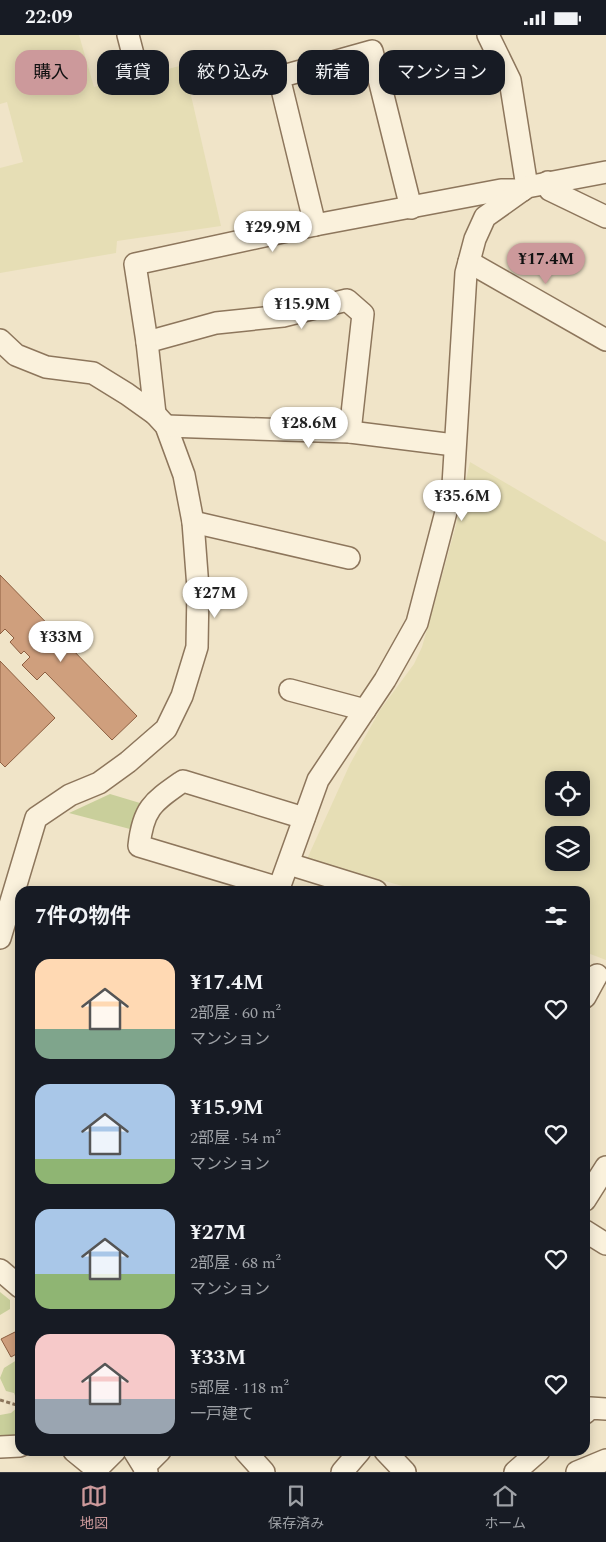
<!DOCTYPE html>
<html lang="ja">
<head>
<meta charset="utf-8">
<style>
	body { margin:0; font-family:Spectral,"Noto Sans JP",serif; background:#20242c; color:#f1f3f6; height:100vh; display:flex; flex-direction:column; font-size:19px; white-space:nowrap }
	* { box-sizing:border-box; margin:0 }
	p { font-size:16px; color:#9ea1a6 }
	.icon { flex:none; width:28px; height:28px; fill:none; stroke:currentColor; stroke-width:2; stroke-linecap:round; stroke-linejoin:round }
	.map { position:relative; flex:1; overflow:hidden }
	.sheet { position:absolute; left:15px; top:851px; width:575px; height:570px; display:flex; flex-direction:column; background:#171b24; border-radius:15px; box-shadow:0 2px 12px #0003 }
	.sheet>* { flex:none }
	.hud { position:absolute; left:15px; top:15px; width:576px; height:45px; display:flex; gap:10px }
	.buttons { position:absolute; left:545px; top:736px; display:grid; gap:10px }
	.buttons a { display:grid; place-items:center; width:45px; height:45px; border-radius:10px; background:#171b24; box-shadow:0 2px 12px #0003; font-size:25px }
	.price { position:absolute; translate:-50% -42px; padding:0 11px; border-radius:18px; background:#fff; color:#222; font-size:16px; line-height:32px; filter:drop-shadow(0 1px 2px #0008) }
	.price::after { content:''; position:absolute; left:50%; top:30px; width:15px; height:11px; margin-left:-8px; background:inherit; clip-path:polygon(0 0,100% 0,50% 100%) }
	.price.on { background:#cc999b; color:#111 }
	ul { padding:0; list-style:none }
	li { display:flex; align-items:center; gap:15px; height:125px; padding:0 20px }
	li span { display:grid; place-items:center; flex:none; width:140px; height:100px; border-radius:15px; color:#555 }
	li>.icon { margin-inline-start:auto }
	span .icon { width:60px; height:60px; fill:#fffc; stroke-width:1 }
	li b { font-size:21px }
	h2 { display:flex; justify-content:space-between; align-items:center; height:60px; padding:0 20px; font-size:21px }
	.pill { padding:0 18px; border-radius:15px; background:#171b24; box-shadow:0 2px 12px #0003; font-size:18px; line-height:45px }
	.pill.on { background:#cc999b; color:#111 }
	.status { display:flex; justify-content:space-between; align-items:center; height:35px; padding:0 25px; background:#171b24; direction:ltr }
	.status svg { height:14px; fill:currentColor }
	.dock { display:flex; justify-content:space-around; align-items:center; height:70px; border-top:1px solid #363941; background:#171b24; font-size:14px; color:#9ea1a6 }
	.dock a { display:grid; justify-items:center; gap:2px }
	.dock .on { color:#cc999b }
	.map>svg:first-child { display:block }
	.farmland { fill:#e6deb5; fill-rule:evenodd }
	.green { fill:#c9cf9b }
	.building { fill:#cf9f7d; stroke:#8d5f41 }
	.lines { fill:none; stroke-linecap:round; stroke-linejoin:round }
	.minor-casing { stroke:#8d765c; stroke-width:24 }
	.path { stroke:#8d765c; stroke-width:3; stroke-dasharray:4 2.5; stroke-linecap:butt }
	.minor { stroke:#faf1dc; stroke-width:21 }
</style>
</head>
<body>
<div class="status"><b>22:09</b><svg viewBox="0 0 49 12"><path d="M0 12V9h3v3zM5 12V6h3v6zM10 12V3h3v9zM15 12V0h3v12zM26 1h20v11H26zM47 4h2v5h-2z"/></svg></div>
<div class="map">
<svg width="606" height="1437" viewBox="0 0 606 1437">
	<rect width="100%" height="100%" fill="#f0e4c8"/>
	<g class="farmland">
		<polygon points="0,0 79,0 94,52 184,30 221,191 117,206 116,218 0,238 0,133 23,127 7,67 0,69"/>
		<path d="M470 427 606 507V925L585 917V856H420L307 824 350 729 380 675 414 629 422 612 455 494ZM554 745H581V772H554ZM554 800H581V828H554Z"/>
	</g>
	<g class="green">
		<polygon points="110,759 140,768 130,794 69,778"/>
		<polygon points="0,1257 10,1265 10,1274 0,1280"/>
		<polygon points="20,1323 20,1401 0,1404 0,1380 11,1378 19,1371 14,1358 6,1356 0,1343 4,1333"/>
	</g>
	<g class="building">
		<polygon points="0,540 137,681 112,705 45,637 37,645 22,630 30,622 24,616 21,619 10,607 14,603 5,594 0,599"/>
		<polygon points="0,626 55,683 5,732 0,727"/>
		<polygon points="17,1296 20,1301 20,1317 11,1322 1,1304"/>
	</g>
	<g class="lines">
		<g class="minor-casing">
			<g id="minor">
				<polyline points="128,0 136,31"/>
				<polyline points="488,0 510,45 527,152"/>
				<polyline points="548,147 550,155 606,182"/>
				<polyline points="315,190 279,42 372,16 411,173"/>
				<polyline points="469,227 606,305"/>
				<polyline points="0,305 16,320 46,332 93,338 127,359 155,379 166,391 184,440 193,487 198,553 197,612 182,661 166,694 128,727 99,748 70,760 36,783 0,903"/>
				<polyline points="147,307 216,288 283,281 347,265 363,279 350,397"/>
				<polyline points="155,379 147,307 135,229 315,190 501,155 523,155"/>
				<polyline points="166,391 350,397 454,410"/>
				<polyline points="193,487 349,523"/>
				<polyline points="290,655 365,675"/>
				<polyline points="289,829 376,856"/>
				<path d="M279 853 139 811C143 773 153 767 183 746L304 783"/>
				<polyline points="278,856 318,745 385,645 417,588 453,450 466,238 475,204 485,182 527,152 606,137"/>
				<polyline points="585,962 597,940"/>
				<polyline points="585,1165 606,1132"/>
				<polyline points="585,1196 606,1209"/>
				<polyline points="0,1235 20,1252"/>
				<polyline points="585,1378 590,1373 606,1374"/>
				<polyline points="0,1412 20,1411"/>
				<polyline points="74,1416 96,1434"/>
				<polyline points="134,1416 147,1437"/>
				<polyline points="245,1416 264,1437"/>
				<polyline points="385,1416 405,1437"/>
				<polyline points="144,1432 160,1416"/>
				<polyline points="94,1437 115,1416"/>
				<polyline points="342,1437 360,1416"/>
				<polyline points="515,1437 539,1416"/>
				<polyline points="577,1437 606,1425"/>
			</g>
		</g>
		<polyline class="path" points="0,1365 20,1371"/>
		<use href="#minor" class="minor"/>
	</g>
</svg>
<div class="buttons">
<a><svg class="icon" aria-label="locate" viewBox="0 0 24 24"><circle cx="12" cy="12" r="6"/><path d="M12 2v4M12 18v4M2 12h4M18 12h4"/></svg></a>
<a><svg class="icon" aria-label="layers" viewBox="0 0 24 24"><path d="M12 4l9 5-9 5-9-5zM3 14l9 5 9-5"/></svg></a>
</div>
<b class="price" style="left:273px;top:218px">¥29.9M</b>
<b class="price on" style="left:546px;top:250px">¥17.4M</b>
<b class="price" style="left:302px;top:295px">¥15.9M</b>
<b class="price" style="left:309px;top:414px">¥28.6M</b>
<b class="price" style="left:462px;top:487px">¥35.6M</b>
<b class="price" style="left:215px;top:584px">¥27M</b>
<b class="price" style="left:61px;top:628px">¥33M</b>
<div class="hud">
<a class="pill on">購入</a>
<a class="pill">賃貸</a>
<a class="pill">絞り込み</a>
<a class="pill">新着</a>
<a class="pill">マンション</a>
</div>
<section class="sheet">
<h2>7件の物件<svg class="icon" aria-label="filters" viewBox="0 0 24 24"><path d="M4 7h16M4 17h16"/><circle cx="9" cy="7" r="2"/><circle cx="15" cy="17" r="2"/></svg></h2>
<ul>
<li><span style="background:linear-gradient(#ffd9b3 70%,#7fa58c 0)"><svg class="icon" aria-label="home" viewBox="0 0 24 24"><path d="M3 11l9-7 9 7M6 9v11h12V9"/></svg></span><div><b>¥17.4M</b><p>2部屋 · 60 m²</p><p>マンション</p></div><svg class="icon" aria-label="heart" viewBox="0 0 24 24"><path d="M12 20l-8-8c-3-5 5-10 8-4 3-6 11-1 8 4z"/></svg></li>
<li><span style="background:linear-gradient(#a9c7e8 75%,#8fb573 0)"><svg class="icon" aria-label="home" viewBox="0 0 24 24"><path d="M3 11l9-7 9 7M6 9v11h12V9"/></svg></span><div><b>¥15.9M</b><p>2部屋 · 54 m²</p><p>マンション</p></div><svg class="icon" aria-label="heart" viewBox="0 0 24 24"><path d="M12 20l-8-8c-3-5 5-10 8-4 3-6 11-1 8 4z"/></svg></li>
<li><span style="background:linear-gradient(#a9c7e8 65%,#8fb573 0)"><svg class="icon" aria-label="home" viewBox="0 0 24 24"><path d="M3 11l9-7 9 7M6 9v11h12V9"/></svg></span><div><b>¥27M</b><p>2部屋 · 68 m²</p><p>マンション</p></div><svg class="icon" aria-label="heart" viewBox="0 0 24 24"><path d="M12 20l-8-8c-3-5 5-10 8-4 3-6 11-1 8 4z"/></svg></li>
<li><span style="background:linear-gradient(#f6c9c9 65%,#9aa5b1 0)"><svg class="icon" aria-label="home" viewBox="0 0 24 24"><path d="M3 11l9-7 9 7M6 9v11h12V9"/></svg></span><div><b>¥33M</b><p>5部屋 · 118 m²</p><p>一戸建て</p></div><svg class="icon" aria-label="heart" viewBox="0 0 24 24"><path d="M12 20l-8-8c-3-5 5-10 8-4 3-6 11-1 8 4z"/></svg></li>
</ul>
</section>
</div>
<nav class="dock">
<a class="on"><svg class="icon" aria-label="map" viewBox="0 0 24 24"><path d="M3 6l6-2 6 2 6-2v14l-6 2-6-2-6 2zM9 4v14M15 6v14"/></svg>地図</a>
<a><svg class="icon" aria-label="saved" viewBox="0 0 24 24"><path d="M7 4h10v16l-5-4-5 4z"/></svg>保存済み</a>
<a><svg class="icon" aria-label="home" viewBox="0 0 24 24"><path d="M3 11l9-7 9 7M6 9v11h12V9"/></svg>ホーム</a>
</nav>
</body>
</html>
